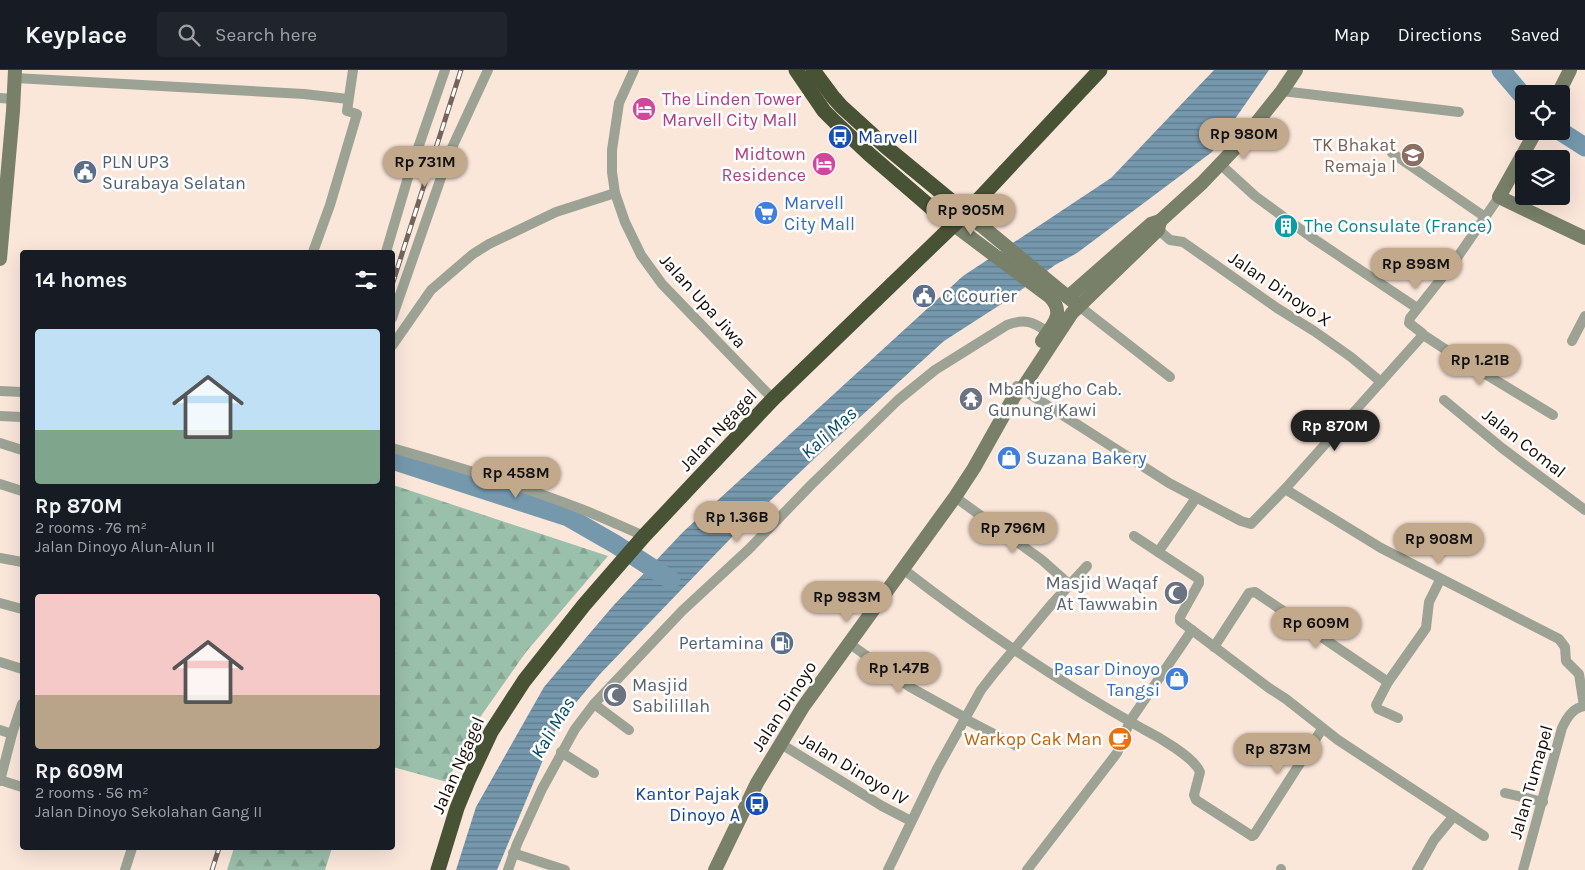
<!DOCTYPE html>
<html lang="en">
<head>
<meta charset="utf-8">
<style>
	body { margin:0; font-family:Karla,sans-serif; background:#20242c; color:#f1f3f6; height:100vh; display:flex; flex-direction:column; font-size:19px; white-space:nowrap }
	* { box-sizing:border-box; margin:0 }
	p { font-size:16px; color:#9ea1a6 }
	.icon { flex:none; width:28px; height:28px; fill:none; stroke:currentColor; stroke-width:2; stroke-linecap:round; stroke-linejoin:round }
	.map { position:relative; flex:1; overflow:hidden }
	.drawer { position:absolute; left:20px; top:180px; width:375px; height:600px; display:flex; flex-direction:column; background:#171b24; border-radius:5px; box-shadow:0 5px 20px #0002 }
	.drawer>* { flex:none }
	.fabs { position:absolute; left:1515px; top:15px; display:grid; gap:10px }
	.fabs a { display:grid; place-items:center; width:55px; height:55px; border-radius:5px; background:#171b24; box-shadow:0 5px 20px #0002; font-size:25px }
	.price { position:absolute; translate:-50% -42px; padding:0 11px; border-radius:18px; background:#c2a98b; color:#111; font-size:16px; line-height:32px; filter:drop-shadow(0 1px 2px #0008) }
	.price::after { content:''; position:absolute; left:50%; top:30px; width:15px; height:11px; margin-left:-8px; background:inherit; clip-path:polygon(0 0,100% 0,50% 100%) }
	.price.current { background:#222; color:#fff }
	ul { padding:0; list-style:none }
	li { display:grid; align-content:center; gap:10px; height:265px; padding:0 15px }
	li span { display:grid; place-items:center; height:155px; border-radius:5px; color:#555 }
	li>.icon { margin-inline-start:auto }
	span .icon { width:90px; height:90px; fill:#fffc; stroke-width:1 }
	li b { font-size:21px }
	h2 { display:flex; justify-content:space-between; align-items:center; height:60px; padding:0 15px; font-size:21px }
	header { display:flex; align-items:center; gap:30px; box-sizing:border-box; height:70px; padding:0 25px; background:#171b24; border-bottom:1px solid #363941 }
	header strong { font-size:24px }
	nav { display:flex; gap:28px; margin-inline-start:auto; font-size:18px }
	.search { width:350px; height:45px; background:#20242c; display:flex; align-items:center; gap:12px; box-sizing:border-box; padding:0 18px; border-radius:5px; color:#9ea1a6; font-size:19px }
	.map>svg:first-child { display:block }
	.forest { fill:url(#forest-firs) }
	.water { fill:url(#water-rules) }
	.lines { fill:none; stroke-linecap:round; stroke-linejoin:round }
	.river { stroke:#7598ad; stroke-width:19 }
	.street { stroke:#9da394; stroke-width:10 }
	.secondary { stroke:#78806a; stroke-width:14 }
	.highway { stroke:#475334; stroke-width:15 }
	.rail-casing { stroke:#73645c; stroke-width:5 }
	.rail { stroke:#fff; stroke-width:3; stroke-dasharray:9; stroke-linecap:butt }
	.labels { text-anchor:middle; dominant-baseline:central; stroke-width:5; stroke-linejoin:round; paint-order:stroke }
	.hotel-label { font-size:18px; fill:#b23c85; stroke:#fff; text-anchor:start }
	.transit-label { font-size:18px; fill:#164399; stroke:#fff; text-anchor:start }
	.education-label { font-size:18px; fill:#785e54; stroke:#fff; text-anchor:end }
	.service-label { font-size:18px; fill:#4e5e75; stroke:#fff; text-anchor:start }
	.shop-label { font-size:18px; fill:#366cbe; stroke:#fff; text-anchor:start }
	.culture-label { font-size:18px; fill:#0d838f; stroke:#fff; text-anchor:start }
	.street-label { font-size:18px; fill:#170c06; stroke:#fff }
	.worship-label { font-size:18px; fill:#5b616d; stroke:#fff; text-anchor:start }
	.food-label { font-size:18px; fill:#c56008; stroke:#fff; text-anchor:end }
	.water-label { font-size:19px; font-style:italic; fill:#024b69; stroke:#fff }
</style>
</head>
<body>
<header>
<strong>Keyplace</strong>
<div class="search"><svg class="icon" aria-label="search" viewBox="0 0 24 24"><circle cx="10" cy="10" r="6"/><path d="M15 15l6 6"/></svg>Search here</div>
<nav><a>Map</a><a>Directions</a><a>Saved</a></nav>
</header>
<div class="map">
<svg width="1585" height="800" viewBox="0 0 1585 800">
	<defs>
		<pattern id="forest-firs" width="22" height="20" patternUnits="userSpaceOnUse" patternTransform="scale(1.25)"><rect width="22" height="20" fill="#9abfaa"/><path d="M5 1l3.5 6h-7zM16 11l3.5 6h-7z" fill="#84a391"/></pattern>
		<pattern id="water-rules" width="6" height="5" patternUnits="userSpaceOnUse" patternTransform="scale(1.25)"><rect width="6" height="5" fill="#7598ad"/><path d="M0 2.5h6" fill="none" stroke="#5f7a8b"/></pattern>
	</defs>
	<rect width="100%" height="100%" fill="#fbe6da"/>
	<g class="forest">
		<polygon points="393,415 608,486 526,582 476,653 447,712 393,697"/>
		<polygon points="234,778 332,778 325,800 227,800"/>
	</g>
	<polygon class="water" points="1214,0 1269,0 1212,82 1077,183 1055,195 1006,231 944,271 817,386 732,467 600,604 558,654 497,800 456,800 476,737 544,617 613,536 683,462 963,206 1111,108"/>
	<g class="lines">
		<g class="river">
			<polyline points="1501,0 1524,27"/>
			<polyline points="1560,61 1585,77"/>
			<polyline points="392,390 568,447 615,474 671,510"/>
		</g>
		<g class="street">
			<polyline points="634,0 619,33 612,80 612,102 615,123 625,152 641,185 662,214 773,329"/>
			<polyline points="15,8 304,24 348,29"/>
			<polyline points="1282,21 1459,42"/>
			<polyline points="0,28 13,29"/>
			<polyline points="1392,83 1485,147"/>
			<polyline points="1220,94 1255,126 1311,167 1417,238"/>
			<polyline points="1153,155 1170,170 1183,172 1277,238 1314,261 1351,287 1381,312"/>
			<polyline points="313,182 330,135 357,44 347,41 353,0"/>
			<polyline points="386,182 409,104 445,0"/>
			<polyline points="1079,236 1170,307"/>
			<polyline points="392,248 450,82 488,0"/>
			<polyline points="1422,264 1454,285 1553,345"/>
			<polyline points="1572,271 1585,246"/>
			<polyline points="392,276 431,220 473,184 489,174 556,142 615,123"/>
			<polyline points="1017,316 1169,413 1241,451 1251,454 1285,419 1422,266 1422,263 1409,253 1410,248 1452,195 1499,127"/>
			<polyline points="0,321 22,322"/>
			<polyline points="1444,330 1502,378 1585,440"/>
			<polyline points="0,346 22,347"/>
			<polyline points="0,373 22,380"/>
			<path d="M392 378C456 396 520 415 581 439 602 447 623 457 644 466"/>
			<polyline points="0,414 22,421"/>
			<polyline points="1285,419 1381,478 1559,569 1565,577 1566,591 1579,604 1584,636"/>
			<polyline points="955,427 1042,490 1070,515"/>
			<polyline points="1134,466 1199,509 1199,513 1180,547 1180,551 1269,618 1286,629 1338,670 1484,766"/>
			<polyline points="1158,482 1196,428"/>
			<polyline points="0,488 22,492"/>
			<path d="M903 499C979 558 1059 612 1143 659 1157 666 1194 687 1200 702L1194 725 1196 730 1252 766 1254 765 1322 659"/>
			<polyline points="0,533 22,539"/>
			<polyline points="850,574 910,617 966,648"/>
			<polyline points="1214,577 1249,523 1255,522 1388,612"/>
			<polyline points="0,592 22,599"/>
			<polyline points="594,634 629,660"/>
			<polyline points="1398,648 1378,639 1376,635 1388,612 1426,558 1429,532 1440,510"/>
			<polyline points="965,649 1017,676"/>
			<polyline points="0,660 12,664"/>
			<polyline points="781,674 882,736 911,751"/>
			<polyline points="561,682 594,703"/>
			<polyline points="0,710 22,717"/>
			<polyline points="0,711 12,664 22,634"/>
			<polyline points="1505,723 1543,732"/>
			<polyline points="513,783 565,800"/>
			<polyline points="125,800 132,778"/>
			<path d="M508 800 517 774 542 719 575 659 594 634 682 541 749 479 812 414 898 330 935 300 1007 255C1025 248 1033 252 1048 262"/>
			<polyline points="888,800 937,699 981,620 995,602 1051,535 1087,496"/>
			<polyline points="1027,800 1117,683 1130,651 1192,560"/>
			<polyline points="1281,800 1281,799"/>
			<polyline points="1417,800 1434,770 1453,747"/>
			<path d="M1523 800 1562 658C1567 647 1573 638 1585 636"/>
		</g>
		<g class="secondary">
			<polyline points="1558,24 1570,0"/>
			<polyline points="1536,61 1499,127 1585,168"/>
			<polyline points="966,143 1075,233"/>
			<path d="M954 155 1050 227C1066 244 1052 255 1042 271"/>
			<polyline points="0,189 13,41 15,0"/>
			<polyline points="1068,227 1151,154 1160,151 1202,113 1242,71 1282,21 1296,0"/>
			<polyline points="715,800 757,713 803,637 955,427 974,398 1015,325 1022,319 1072,243 1158,160 1160,151"/>
		</g>
		<g class="highway">
			<polyline points="796,0 824,41 836,53 869,84 935,141 954,155"/>
			<polyline points="813,0 833,27 841,36 886,77 966,143"/>
			<polyline points="438,800 457,738 469,709 491,662 524,611 584,535 644,466 773,329 966,143 1100,0"/>
		</g>
		<g class="rail-casing">
			<g id="rail">
				<polyline points="392,215 461,0"/>
				<polyline points="212,800 219,778"/>
			</g>
		</g>
		<use href="#rail" class="rail"/>
	</g>
	<defs>
		<g id="hotel-disc" transform="scale(1.25)"><circle r="9.5" fill="#d1479c" stroke="#fff"/><path d="M-6-4.5h1.5V1H6V5H4.5V3h-9V5H-6ZM-4 0a1.8 1.8 0 1 1 3.6 0ZM.5 0V-2.5h3Q6-2.5 6 0Z" fill="#fff"/></g>
		<g id="bus-disc" transform="scale(1.25)"><circle r="9.5" fill="#1a4fb4" stroke="#fff"/><path d="M-5-6H5V4H4V6H2V4H-2V6H-4V4H-5ZM-3.5-4V0h7V-4ZM-3.5 1.2v1.5H-2V1.2ZM2 1.2v1.5H3.5V1.2Z" fill="#fff"/></g>
		<g id="school-disc" transform="scale(1.25)"><circle r="9.5" fill="#8d6e63" stroke="#fff"/><path d="M0-5L7-2L0 1L-7-2ZM-4 1L0 2.5L4 1V4Q0 6-4 4Z" fill="#fff"/></g>
		<g id="civic-disc" transform="scale(1.25)"><circle r="9.5" fill="#5c6f8a" stroke="#fff"/><path d="M-.6-6.5H3V-4.5H.6V-3L4-1V1h2V6H-6V1h2V-1L-.6-3ZM-1.2 2.5V6h2.4V2.5Z" fill="#fff"/></g>
		<g id="supermarket-disc" transform="scale(1.25)"><circle r="9.5" fill="#3f7fe0" stroke="#fff"/><path d="M-6-5.5h2.5l.6 2H6L4.5 2H-2.5L-4.4-4H-6ZM-1.5 3.2a1.3 1.3 0 1 0 .1 0ZM3 3.2a1.3 1.3 0 1 0 .1 0Z" fill="#fff"/></g>
		<g id="building-disc" transform="scale(1.25)"><circle r="9.5" fill="#0f9aa8" stroke="#fff"/><path d="M-4-6H4V6H1V3H-1V6H-4ZM-2.5-4.3h1.7v1.8h-1.7ZM.8-4.3h1.7v1.8H.8ZM-2.5-1h1.7V.8h-1.7ZM.8-1h1.7V.8H.8Z" fill="#fff"/></g>
		<g id="temple-disc" transform="scale(1.25)"><circle r="9.5" fill="#6b7280" stroke="#fff"/><path d="M0-6L5-2H3V0L6.5 2.5H4V6H1.5V3h-3V6H-4V2.5H-6.5L-3 0V-2H-5Z" fill="#fff"/></g>
		<g id="shop-disc" transform="scale(1.25)"><circle r="9.5" fill="#3f7fe0" stroke="#fff"/><path d="M-5-2.5h2.3a2.7 3.5 0 0 1 5.4 0H5L5.5 6h-11ZM-1.5-2.5h3a1.5 2.3 0 0 0-3 0Z" fill="#fff"/></g>
		<g id="mosque-disc" transform="scale(1.25)"><circle r="9.5" fill="#6b7280" stroke="#fff"/><path d="M3.5-4.9A6 6 0 1 0 3.5 4.9A5 5 0 1 1 3.5-4.9Z" fill="#fff"/></g>
		<g id="fuel-disc" transform="scale(1.25)"><circle r="9.5" fill="#5c6f8a" stroke="#fff"/><path d="M-5.5-6h7V0h2V4h1.3V-2.5L3-4.5l.8-.8L6-3V5H2.5V1h-1V6h-7ZM-4.2-4.7v3.2H.2V-4.7Z" fill="#fff"/></g>
		<g id="cafe-disc" transform="scale(1.25)"><circle r="9.5" fill="#e8710a" stroke="#fff"/><path d="M-5.5-4.5H6V0H3Q3 3.5 0 3.5H-2.5Q-5.5 3.5-5.5 0ZM3-3.2v2h1.7v-2ZM-6 4.5H4V6H-6Z" fill="#fff"/></g>
	</defs>
	<g fill-rule="evenodd">
		<use href="#hotel-disc" x="644" y="39"/>
		<use href="#bus-disc" x="840" y="67"/>
		<use href="#school-disc" x="1413" y="85"/>
		<use href="#hotel-disc" x="824" y="94"/>
		<use href="#civic-disc" x="85" y="102"/>
		<use href="#supermarket-disc" x="766" y="143"/>
		<use href="#building-disc" x="1286" y="156"/>
		<use href="#civic-disc" x="924" y="226"/>
		<use href="#temple-disc" x="971" y="329"/>
		<use href="#shop-disc" x="1009" y="388"/>
		<use href="#mosque-disc" x="1176" y="523"/>
		<use href="#fuel-disc" x="782" y="573"/>
		<use href="#shop-disc" x="1177" y="609"/>
		<use href="#mosque-disc" x="615" y="625"/>
		<use href="#cafe-disc" x="1120" y="669"/>
		<use href="#bus-disc" x="757" y="734"/>
	</g>
	<g class="labels">
		<g class="hotel-label">
			<text x="662" y="29">The Linden Tower<tspan x="662" dy="21">Marvell City Mall</tspan></text>
			<text x="806" y="84" text-anchor="end">Midtown<tspan x="806" dy="21">Residence</tspan></text>
		</g>
		<g class="transit-label">
			<text x="858" y="67">Marvell</text>
			<text x="740" y="724" text-anchor="end">Kantor Pajak<tspan x="740" dy="21">Dinoyo A</tspan></text>
		</g>
		<g class="education-label">
			<text x="1396" y="75">TK Bhakat<tspan x="1396" dy="21">Remaja I</tspan></text>
		</g>
		<g class="service-label">
			<text x="102" y="92">PLN UP3<tspan x="102" dy="21">Surabaya Selatan</tspan></text>
			<text x="942" y="226">C Courier</text>
			<text x="764" y="573" text-anchor="end">Pertamina</text>
		</g>
		<g class="shop-label">
			<text x="784" y="133">Marvell<tspan x="784" dy="21">City Mall</tspan></text>
			<text x="1026" y="388">Suzana Bakery</text>
			<text x="1160" y="599" text-anchor="end">Pasar Dinoyo<tspan x="1160" dy="21">Tangsi</tspan></text>
		</g>
		<g class="culture-label">
			<text x="1304" y="156">The Consulate (France)</text>
		</g>
		<g class="street-label">
			<text transform="translate(1280 219) rotate(34)">Jalan Dinoyo X</text>
			<text transform="translate(703 231) rotate(48)">Jalan Upa Jiwa</text>
			<text transform="translate(718 360) rotate(-47)">Jalan Ngagel</text>
			<text transform="translate(1524 373) rotate(38)">Jalan Comal</text>
			<text transform="translate(784 636) rotate(-57)">Jalan Dinoyo</text>
			<text transform="translate(458 695) rotate(-66)">Jalan Ngagel</text>
			<text transform="translate(854 699) rotate(31)">Jalan Dinoyo IV</text>
			<text transform="translate(1531 712) rotate(-74)">Jalan Tumapel</text>
		</g>
		<g class="worship-label">
			<text x="988" y="319">Mbahjugho Cab.<tspan x="988" dy="21">Gunung Kawi</tspan></text>
			<text x="1158" y="513" text-anchor="end">Masjid Waqaf<tspan x="1158" dy="21">At Tawwabin</tspan></text>
			<text x="632" y="615">Masjid<tspan x="632" dy="21">Sabilillah</tspan></text>
		</g>
		<g class="food-label">
			<text x="1102" y="669">Warkop Cak Man</text>
		</g>
		<g class="water-label">
			<text transform="translate(829 363) rotate(-42)">Kali Mas</text>
			<text transform="translate(553 658) rotate(-59)">Kali Mas</text>
		</g>
	</g>
</svg>
<div class="fabs">
<a><svg class="icon" aria-label="locate" viewBox="0 0 24 24"><circle cx="12" cy="12" r="6"/><path d="M12 2v4M12 18v4M2 12h4M18 12h4"/></svg></a>
<a><svg class="icon" aria-label="layers" viewBox="0 0 24 24"><path d="M12 4l9 5-9 5-9-5zM3 14l9 5 9-5"/></svg></a>
</div>
<b class="price" style="left:1244px;top:90px">Rp 980M</b>
<b class="price" style="left:425px;top:118px">Rp 731M</b>
<b class="price" style="left:971px;top:166px">Rp 905M</b>
<b class="price" style="left:1416px;top:220px">Rp 898M</b>
<b class="price" style="left:1480px;top:316px">Rp 1.21B</b>
<b class="price current" style="left:1335px;top:382px">Rp 870M</b>
<b class="price" style="left:516px;top:429px">Rp 458M</b>
<b class="price" style="left:737px;top:473px">Rp 1.36B</b>
<b class="price" style="left:1013px;top:484px">Rp 796M</b>
<b class="price" style="left:1439px;top:495px">Rp 908M</b>
<b class="price" style="left:847px;top:553px">Rp 983M</b>
<b class="price" style="left:1316px;top:579px">Rp 609M</b>
<b class="price" style="left:899px;top:624px">Rp 1.47B</b>
<b class="price" style="left:1278px;top:705px">Rp 873M</b>
<section class="drawer">
<h2>14 homes<svg class="icon" aria-label="filters" viewBox="0 0 24 24"><path d="M4 7h16M4 17h16"/><circle cx="9" cy="7" r="2"/><circle cx="15" cy="17" r="2"/></svg></h2>
<ul>
<li><span style="background:linear-gradient(#bfe0f5 65%,#7fa58c 0)"><svg class="icon" aria-label="home" viewBox="0 0 24 24"><path d="M3 11l9-7 9 7M6 9v11h12V9"/></svg></span><div><b>Rp 870M</b><p>2 rooms · 76 m²</p><p>Jalan Dinoyo Alun-Alun II</p></div></li>
<li><span style="background:linear-gradient(#f6c9c9 65%,#b9a48a 0)"><svg class="icon" aria-label="home" viewBox="0 0 24 24"><path d="M3 11l9-7 9 7M6 9v11h12V9"/></svg></span><div><b>Rp 609M</b><p>2 rooms · 56 m²</p><p>Jalan Dinoyo Sekolahan Gang II</p></div></li>
</ul>
</section>
</div>
</body>
</html>
